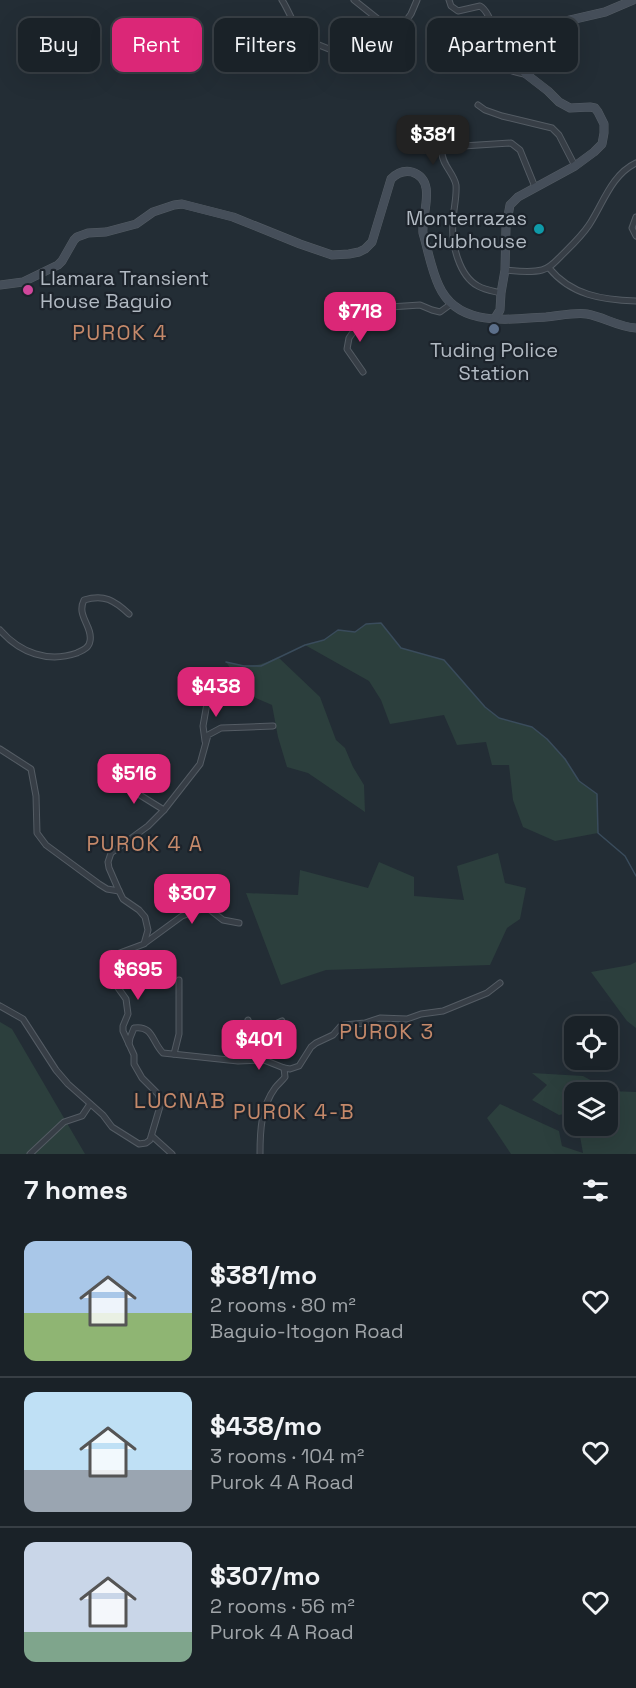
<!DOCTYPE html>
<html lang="en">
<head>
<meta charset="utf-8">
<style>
	body { margin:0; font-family:"Space Grotesk",sans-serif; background:#232a30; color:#f1f3f6; height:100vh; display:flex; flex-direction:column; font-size:22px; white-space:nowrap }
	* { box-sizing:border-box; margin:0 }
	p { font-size:20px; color:#9fa4a8 }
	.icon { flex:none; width:33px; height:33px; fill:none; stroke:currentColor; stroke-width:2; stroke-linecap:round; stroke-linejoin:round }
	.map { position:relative; height:1154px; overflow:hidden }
	.panel { display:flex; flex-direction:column; background:#1a2228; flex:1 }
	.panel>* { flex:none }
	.banner { position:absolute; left:18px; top:18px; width:600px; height:54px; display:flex; gap:12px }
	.tools { position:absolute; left:564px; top:1016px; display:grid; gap:12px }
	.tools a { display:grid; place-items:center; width:54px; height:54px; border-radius:12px; background:#1a2228; box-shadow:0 6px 24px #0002,0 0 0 2px #383f45; font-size:30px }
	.price { position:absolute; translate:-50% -51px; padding:0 14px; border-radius:12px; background:#db2777; color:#fff; font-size:20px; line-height:39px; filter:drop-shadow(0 2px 3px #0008) }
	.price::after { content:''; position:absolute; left:50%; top:36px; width:18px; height:14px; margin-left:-9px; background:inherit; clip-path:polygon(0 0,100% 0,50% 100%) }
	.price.on { background:#222; color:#fff }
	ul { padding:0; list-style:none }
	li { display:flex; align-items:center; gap:18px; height:150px; padding:0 24px }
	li+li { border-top:2px solid #383f45 }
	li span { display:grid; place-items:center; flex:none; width:168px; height:120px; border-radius:12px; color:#555 }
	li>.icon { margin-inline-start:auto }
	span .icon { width:72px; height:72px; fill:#fffc; stroke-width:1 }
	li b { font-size:26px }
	h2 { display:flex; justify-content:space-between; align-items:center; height:72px; padding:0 24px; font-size:26px }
	.pill { padding:0 21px; border-radius:12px; background:#1a2228; box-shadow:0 6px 24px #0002,0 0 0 2px #383f45; font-size:21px; line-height:54px }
	.pill.on { background:#db2777; color:#fff }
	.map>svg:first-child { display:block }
	.green { fill:#2c3f3d }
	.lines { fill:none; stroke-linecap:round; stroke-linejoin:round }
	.stream { stroke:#3a4c5c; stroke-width:1.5 }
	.street-casing { stroke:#545c64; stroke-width:7 }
	.secondary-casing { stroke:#545c64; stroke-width:9 }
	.street { stroke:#373e46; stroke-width:5 }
	.secondary { stroke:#454e59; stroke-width:8 }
	.culture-dot { fill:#0f9aa8; stroke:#1c232b; stroke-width:2 }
	.hotel-dot { fill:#d1479c; stroke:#1c232b; stroke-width:2 }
	.service-dot { fill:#5c6f8a; stroke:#1c232b; stroke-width:2 }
	.labels { text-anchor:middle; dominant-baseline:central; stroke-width:4.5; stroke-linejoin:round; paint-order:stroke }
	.poi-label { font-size:20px; fill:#b1b9c2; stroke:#1c232b; text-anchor:end }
	.neighbourhood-label { font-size:21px; letter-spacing:1.5px; fill:#c5896a; stroke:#1c232b }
	.quarter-label { font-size:22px; letter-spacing:1.5px; fill:#c5896a; stroke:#1c232b }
</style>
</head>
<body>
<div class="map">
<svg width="636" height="1154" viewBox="0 0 636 1154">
	<rect width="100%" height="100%" fill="#232d35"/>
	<g class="green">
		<polygon points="381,623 401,648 444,660 485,707 499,718 532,727 547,739 565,759 579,781 597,794 598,833 555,841 523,827 513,800 509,765 492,765 486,742 457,745 444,715 390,724 381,700 369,681 305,645 324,640 338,630 355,632 366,624"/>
		<path d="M278 657 320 697 336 740 345 748 353 767 364 785 365 812 308 773 287 767 278 737 272 705 249 695 226 662C249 667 256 668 278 657Z"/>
		<polygon points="498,853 505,883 526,888 520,919 507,928 490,965 326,970 281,985 246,893 298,895 300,870 368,888 379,862 414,877 414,896 464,900 457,866"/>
		<polygon points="636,962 636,1028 627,1021 591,972 630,965"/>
		<polygon points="0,1022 12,1029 85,1154 0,1154"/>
		<polygon points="532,1073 583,1076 611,1091 636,1092 636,1154 511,1154 487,1118 500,1104 559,1131 562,1146 583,1153 578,1125 608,1125 608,1092 574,1092 574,1112 559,1115 532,1100 547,1085"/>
	</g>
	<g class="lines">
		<polyline class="stream" points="226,662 244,666 261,666 305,645 324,640 338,630 355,632 366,624 381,623 401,648 444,660 485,707 499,718 532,727 547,739 565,759 579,781 597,794 598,833 625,856 636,876"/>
		<g class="street-casing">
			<g id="street">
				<path d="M282 0C291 14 295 32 309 41L354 59 360 58 365 56 406 21 411 14 417 0"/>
				<polyline points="354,0 393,31"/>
				<path d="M449 0 451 6 458 11 480 6C490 12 493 30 499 41"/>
				<path d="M457 70C462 68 468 64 475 63 493 59 508 73 526 74"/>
				<polyline points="478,105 485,110 502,116 552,128 559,135 575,166"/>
				<polyline points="636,217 632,228 636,236"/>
				<path d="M549 268C571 295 602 300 636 301"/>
				<path d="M505 270C517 271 530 273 542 270 550 268 555 262 561 256 570 247 581 237 589 225 603 204 611 175 636 163"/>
				<path d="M501 293C493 291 485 290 478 286 459 276 451 243 453 223 453 210 457 198 456 185 454 173 441 164 442 151L447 147 511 143 520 150 535 187"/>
				<polyline points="363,372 347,349 349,338 356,328 357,313 362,309 375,302 390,307 420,305 432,310 440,312 451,304"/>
				<path d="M0 630C20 653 48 663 77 653 83 650 89 648 90 641 93 626 76 616 84 600 104 594 114 600 129 614"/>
				<polyline points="205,741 203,726 209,692"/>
				<polyline points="0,749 31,769 36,796 37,833 46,845 99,884 107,889 119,891"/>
				<polyline points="121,780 127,787 164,810"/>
				<polyline points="145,943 182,916 205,908 209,909 223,920 239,923"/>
				<polyline points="0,1006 23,1019 56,1070 68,1084 103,1115 112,1127 139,1144 146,1143 150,1140 161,1103 158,1094 142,1078 134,1064 134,1055 123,1031 123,1026 128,1014 126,999 116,985 105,962 109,957 144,944 148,930 145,917 139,910 123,899 119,891 109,868 108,862 111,853 148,826 164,810 200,764 208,735 221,728 273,726"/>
				<polyline points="248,1020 253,1034"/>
				<path d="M129 1044 130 1038 134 1028C153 1025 152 1042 163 1053L238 1061 264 1060 284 1068 290 1069 299 1066 311 1047 316 1043 333 1035 340 1027 344 1025 365 1023 380 1018 407 1019 421 1014 443 1011 487 993 500 983"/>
				<polyline points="174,1054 179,1034 179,980"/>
				<polyline points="242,1059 252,1053 251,1043 253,1034 282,1021"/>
				<polyline points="152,1136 172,1154"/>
				<polyline points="30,1154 64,1122 82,1116 90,1104"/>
				<path d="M260 1154C260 1131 261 1107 275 1088 278 1084 282 1081 285 1077L284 1068"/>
			</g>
		</g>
		<g class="secondary-casing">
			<g id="secondary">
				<path d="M0 285 23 282 58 265 62 261 74 240 77 237 88 233 106 232 136 224 153 212 174 205 182 204 233 217 300 244 332 255 349 254 359 252 365 249 372 242 391 179C397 173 404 170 412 172 438 180 421 215 423 233 428 250 431 269 439 286 458 328 508 319 546 317 558 316 576 312 587 314 604 317 618 327 636 328"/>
				<polyline points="495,318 500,310 501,293 505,270 506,227 510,205 518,197 575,166 594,152 602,144 604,133 604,124 598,112 595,108 590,107 570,108 559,102 548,91 526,74 499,41 517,28 531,24 566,21 605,12 633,0"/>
			</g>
		</g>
		<use href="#street" class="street"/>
		<use href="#secondary" class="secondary"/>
	</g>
	<circle class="culture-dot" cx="539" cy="229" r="6"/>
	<circle class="hotel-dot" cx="28" cy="290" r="6"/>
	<circle class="service-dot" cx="494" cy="329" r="6"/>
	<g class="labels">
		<g class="poi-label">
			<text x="527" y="218">Monterrazas<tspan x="527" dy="23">Clubhouse</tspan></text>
			<text x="40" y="278" text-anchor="start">Llamara Transient<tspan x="40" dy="23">House Baguio</tspan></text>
			<text x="494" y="350" text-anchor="middle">Tuding Police<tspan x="494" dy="23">Station</tspan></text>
		</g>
		<g class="neighbourhood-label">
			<text x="120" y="332">PUROK 4</text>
			<text x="145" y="843">PUROK 4 A</text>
			<text x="387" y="1031">PUROK 3</text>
			<text x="294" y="1111">PUROK 4-B</text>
		</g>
		<g class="quarter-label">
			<text x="180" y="1100">LUCNAB</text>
		</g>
	</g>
</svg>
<div class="tools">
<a><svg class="icon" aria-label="locate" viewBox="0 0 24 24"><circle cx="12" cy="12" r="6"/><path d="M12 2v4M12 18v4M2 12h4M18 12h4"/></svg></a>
<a><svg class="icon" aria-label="layers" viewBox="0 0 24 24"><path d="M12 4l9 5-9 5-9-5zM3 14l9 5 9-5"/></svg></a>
</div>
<b class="price on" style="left:433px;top:166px">$381</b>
<b class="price" style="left:360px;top:343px">$718</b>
<b class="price" style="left:216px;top:718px">$438</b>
<b class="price" style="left:134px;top:805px">$516</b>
<b class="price" style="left:192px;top:925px">$307</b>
<b class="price" style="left:138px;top:1001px">$695</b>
<b class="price" style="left:259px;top:1071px">$401</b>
<div class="banner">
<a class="pill">Buy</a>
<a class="pill on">Rent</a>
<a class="pill">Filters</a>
<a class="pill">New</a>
<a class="pill">Apartment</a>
</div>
</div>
<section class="panel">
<h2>7 homes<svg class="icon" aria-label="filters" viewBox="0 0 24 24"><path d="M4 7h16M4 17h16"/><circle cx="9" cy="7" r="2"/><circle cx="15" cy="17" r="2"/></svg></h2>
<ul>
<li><span style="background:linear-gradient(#a9c7e8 60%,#8fb573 0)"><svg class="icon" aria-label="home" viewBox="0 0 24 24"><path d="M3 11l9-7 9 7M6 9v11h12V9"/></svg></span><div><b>$381/mo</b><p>2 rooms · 80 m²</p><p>Baguio-Itogon Road</p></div><svg class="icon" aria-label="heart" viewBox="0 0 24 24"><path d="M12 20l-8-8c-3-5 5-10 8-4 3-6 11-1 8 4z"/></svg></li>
<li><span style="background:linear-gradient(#bfe0f5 65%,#9aa5b1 0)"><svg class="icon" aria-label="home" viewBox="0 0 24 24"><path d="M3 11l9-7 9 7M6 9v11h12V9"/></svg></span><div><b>$438/mo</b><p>3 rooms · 104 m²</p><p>Purok 4 A Road</p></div><svg class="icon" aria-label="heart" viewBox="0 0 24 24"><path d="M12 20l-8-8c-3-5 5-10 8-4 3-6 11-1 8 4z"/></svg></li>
<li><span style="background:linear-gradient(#c9d6e8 75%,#7fa58c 0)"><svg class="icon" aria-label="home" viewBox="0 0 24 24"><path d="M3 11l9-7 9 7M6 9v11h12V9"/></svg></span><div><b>$307/mo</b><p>2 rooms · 56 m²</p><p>Purok 4 A Road</p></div><svg class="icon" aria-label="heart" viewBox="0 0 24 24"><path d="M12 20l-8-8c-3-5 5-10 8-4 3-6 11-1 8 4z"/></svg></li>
</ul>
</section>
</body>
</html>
